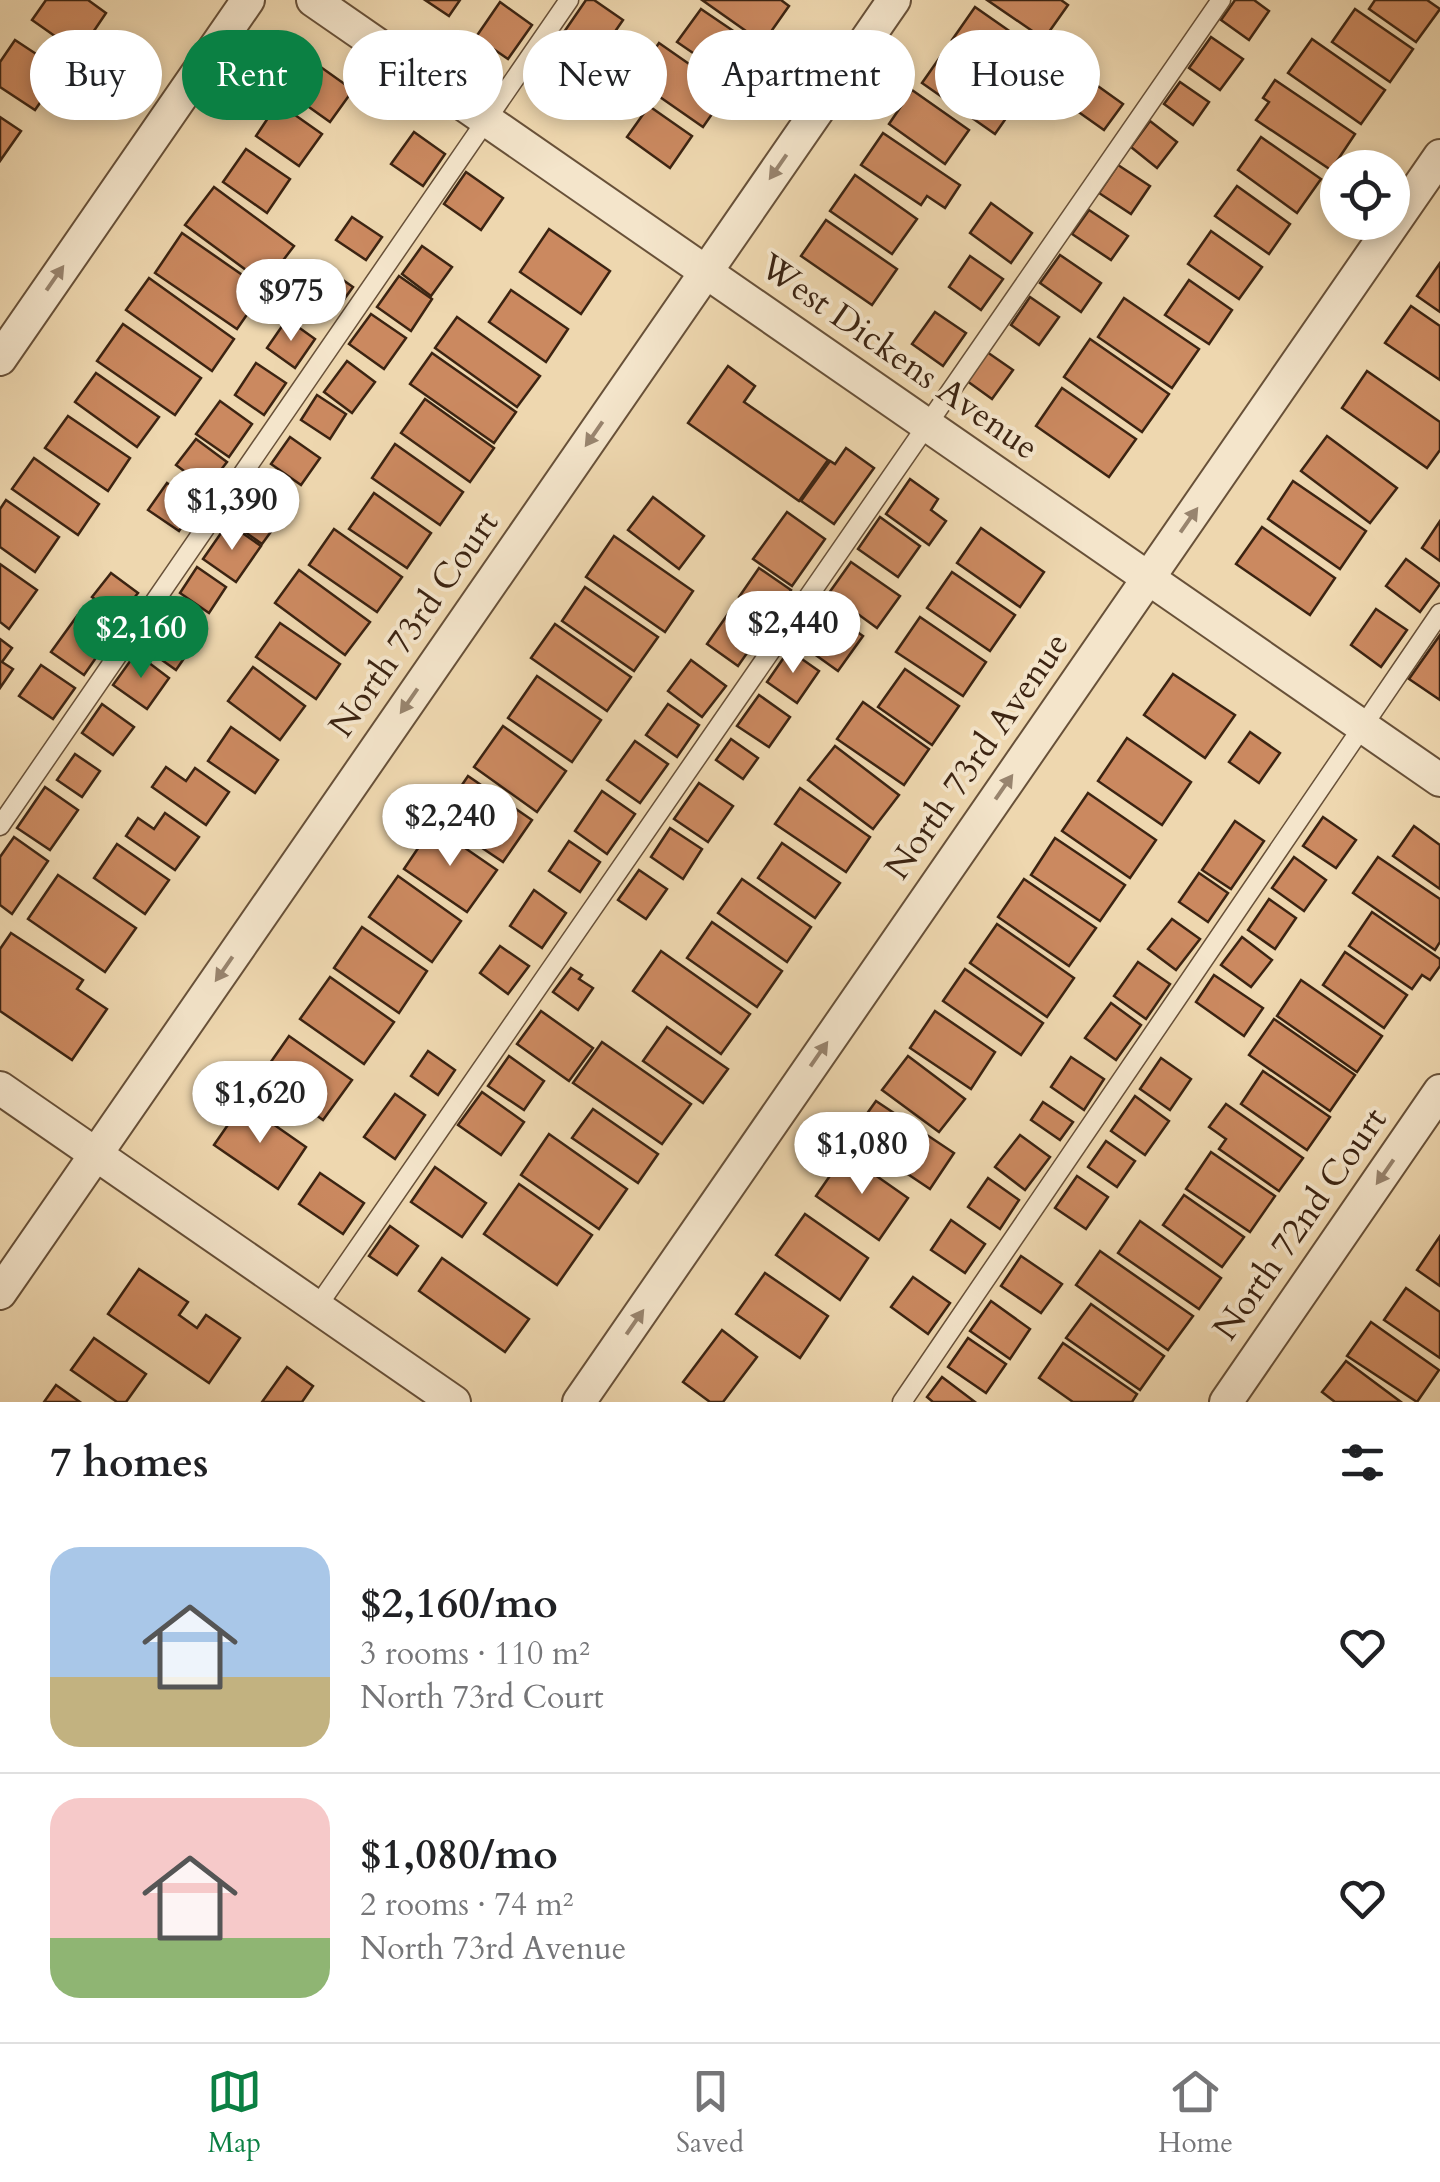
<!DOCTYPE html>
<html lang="en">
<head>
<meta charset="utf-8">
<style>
	body { margin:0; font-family:Cardo,serif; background:#f2f2f2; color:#202124; height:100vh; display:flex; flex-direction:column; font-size:38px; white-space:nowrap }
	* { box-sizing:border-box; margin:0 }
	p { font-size:32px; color:#757577 }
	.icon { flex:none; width:55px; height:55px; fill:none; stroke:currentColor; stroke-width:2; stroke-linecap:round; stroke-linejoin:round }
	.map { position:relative; height:1402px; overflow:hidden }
	.side { display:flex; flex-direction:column; background:#fff; flex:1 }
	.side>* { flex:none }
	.guide { position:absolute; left:30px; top:30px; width:1380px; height:90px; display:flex; gap:20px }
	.controls { position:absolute; left:1320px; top:150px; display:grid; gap:20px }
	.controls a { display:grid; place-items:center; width:90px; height:90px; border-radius:50%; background:#fff; box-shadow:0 5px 15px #0003; font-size:50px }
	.price { position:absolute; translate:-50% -85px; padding:0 22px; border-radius:35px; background:#fff; color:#222; font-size:32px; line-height:65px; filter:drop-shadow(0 2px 5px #0008) }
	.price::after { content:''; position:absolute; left:50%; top:60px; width:30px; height:22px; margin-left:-15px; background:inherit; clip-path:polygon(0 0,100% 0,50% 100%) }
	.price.current { background:#0b8043; color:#fff }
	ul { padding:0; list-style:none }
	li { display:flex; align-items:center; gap:30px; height:250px; padding:0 50px }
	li+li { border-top:2px solid #e0e0e0 }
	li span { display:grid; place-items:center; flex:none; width:280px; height:200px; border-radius:30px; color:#555 }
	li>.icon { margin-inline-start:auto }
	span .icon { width:120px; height:120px; fill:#fffc; stroke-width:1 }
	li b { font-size:42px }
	h2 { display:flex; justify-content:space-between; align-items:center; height:120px; padding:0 50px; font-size:42px }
	.chip { padding:0 35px; border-radius:45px; background:#fff; box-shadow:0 5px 15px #0003; font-size:35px; line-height:90px }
	.chip.current { background:#0b8043; color:#fff }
	.tab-bar { display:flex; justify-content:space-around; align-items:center; height:140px; border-top:2px solid #e0e0e0; background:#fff; font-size:28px; color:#757577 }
	.tab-bar a { display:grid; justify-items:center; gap:5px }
	.tab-bar .current { color:#0b8043 }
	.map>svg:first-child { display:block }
	.building { fill:#cb8960; stroke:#3c2412; stroke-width:2.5 }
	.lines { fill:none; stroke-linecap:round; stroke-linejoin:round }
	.lane-casing { stroke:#685139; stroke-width:21 }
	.street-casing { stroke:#685139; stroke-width:36 }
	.lane { stroke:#f4e5cb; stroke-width:18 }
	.street { stroke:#f4e5cb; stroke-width:32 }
	.oneway { fill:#98846e }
	.labels { text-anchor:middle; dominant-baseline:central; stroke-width:8; stroke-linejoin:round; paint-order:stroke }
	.street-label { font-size:35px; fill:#3c2412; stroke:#f4e5cb }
</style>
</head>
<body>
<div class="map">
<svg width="1440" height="1402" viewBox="0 0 1440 1402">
	<rect width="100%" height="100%" fill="#eed7af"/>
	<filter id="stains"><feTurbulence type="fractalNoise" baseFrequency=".002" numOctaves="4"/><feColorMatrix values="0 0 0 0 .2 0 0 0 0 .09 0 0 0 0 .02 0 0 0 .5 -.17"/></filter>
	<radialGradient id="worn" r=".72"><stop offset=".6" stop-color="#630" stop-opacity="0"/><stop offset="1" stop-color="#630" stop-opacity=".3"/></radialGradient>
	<g class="building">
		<polygon points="46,0 88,0 106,13 79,53 32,20"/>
		<polygon points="425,0 460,0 449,16"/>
		<polygon points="586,0 594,0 623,20 596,59 562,35"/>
		<polygon points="702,0 781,0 789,6 763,43"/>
		<polygon points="987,0 1061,0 1068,5 1044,39"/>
		<polygon points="1235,0 1254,0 1269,11 1249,40 1221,20"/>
		<polygon points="1375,0 1427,0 1440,9 1416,42 1369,9"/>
		<polygon points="500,2 532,25 508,59 476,37"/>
		<polygon points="975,7 1028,44 1005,77 952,40"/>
		<polygon points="701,9 757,47 734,81 677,42"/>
		<polygon points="1355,9 1413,49 1390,82 1332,42"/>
		<polygon points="1211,37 1243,59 1220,90 1189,68"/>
		<polygon points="1312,39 1385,90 1361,124 1288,73"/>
		<polygon points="15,40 62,71 35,110 0,87 0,62"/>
		<polygon points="659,43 728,91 703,127 634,79"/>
		<polygon points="552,44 579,62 559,91 533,73"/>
		<polygon points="945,50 1018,101 995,134 922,83"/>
		<polygon points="308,58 353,90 330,122 285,90"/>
		<polygon points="1088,79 1123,104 1104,130 1070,106"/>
		<polygon points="1275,80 1355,134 1331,170 1256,120 1269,102 1263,98"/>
		<polygon points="1180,82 1209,102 1193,125 1164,104"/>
		<polygon points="912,90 969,130 945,164 889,124"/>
		<polygon points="278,103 322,134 299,166 256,136"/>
		<polygon points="649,106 692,136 670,168 627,137"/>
		<polygon points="0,117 21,131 0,161"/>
		<polygon points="1150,121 1177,142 1157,168 1131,147"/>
		<polygon points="414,132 445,154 423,186 391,164"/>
		<polygon points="883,133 960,185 945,208 927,196 921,205 861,165"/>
		<polygon points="1261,137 1321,179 1297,213 1238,170"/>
		<polygon points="246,149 290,179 267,213 223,182"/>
		<polygon points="1118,165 1150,186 1131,214 1099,193"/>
		<polygon points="466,172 503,198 481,230 444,204"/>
		<polygon points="855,175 917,219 892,254 830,211"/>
		<polygon points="1237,186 1290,224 1269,254 1215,216"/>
		<polygon points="214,187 294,246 265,284 185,225"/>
		<polygon points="991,203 1032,233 1011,263 970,233"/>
		<polygon points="1089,210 1128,236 1111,260 1072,234"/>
		<polygon points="352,217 382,237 366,260 336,240"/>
		<polygon points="826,220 897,269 872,305 801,256"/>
		<polygon points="549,229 610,271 581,314 520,272"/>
		<polygon points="1211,231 1262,267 1239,299 1188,264"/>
		<polygon points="182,233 264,290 237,329 155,273"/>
		<polygon points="422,246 452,267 431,296 402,274"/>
		<polygon points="1060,255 1101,283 1081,312 1040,283"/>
		<polygon points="970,256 1003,279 981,310 949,287"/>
		<polygon points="1440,263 1440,312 1417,296"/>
		<polygon points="323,266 353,287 332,316 303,294"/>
		<polygon points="399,276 432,299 411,331 377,307"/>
		<polygon points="149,278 234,339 212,371 126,310"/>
		<polygon points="1189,280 1232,310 1209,344 1165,315"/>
		<polygon points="511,290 568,329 546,362 489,322"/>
		<polygon points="1030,297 1059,317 1039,345 1011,325"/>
		<polygon points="1124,298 1199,349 1172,388 1098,337"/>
		<polygon points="1411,306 1440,326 1440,380 1385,343"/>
		<polygon points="935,312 966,333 943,366 912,344"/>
		<polygon points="371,314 406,338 384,369 349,344"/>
		<polygon points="457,317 540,376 517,407 435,348"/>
		<polygon points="287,319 315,339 295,368 267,348"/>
		<polygon points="123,324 201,378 175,415 97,361"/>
		<polygon points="1090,339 1169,394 1142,432 1064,377"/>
		<polygon points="987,352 1013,370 992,399 967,381"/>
		<polygon points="432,353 516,412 494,443 410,384"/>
		<polygon points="347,361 375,382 352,413 324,392"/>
		<polygon points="256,363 286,383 264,415 235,395"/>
		<polygon points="728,366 755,386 744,402 828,460 799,501 688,423"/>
		<polygon points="1367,371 1440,422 1440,450 1427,468 1342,408"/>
		<polygon points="96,373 159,417 137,447 75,402"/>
		<polygon points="1062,388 1136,439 1109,477 1036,426"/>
		<polygon points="317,395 346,414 330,439 301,420"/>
		<polygon points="425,399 494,448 470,482 401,433"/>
		<polygon points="220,401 252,424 229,457 196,434"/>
		<polygon points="68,416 130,458 108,491 45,448"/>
		<polygon points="1327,436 1397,488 1370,523 1301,471"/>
		<polygon points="290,437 320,458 301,485 271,464"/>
		<polygon points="196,439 227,462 207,488 176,465"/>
		<polygon points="395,444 463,492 440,525 372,478"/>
		<polygon points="846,448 874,468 834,524 801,501 830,461 835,464"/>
		<polygon points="34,458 99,504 78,535 12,489"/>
		<polygon points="910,479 938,499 931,510 946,521 929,545 886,514"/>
		<polygon points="1293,481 1366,531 1340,569 1268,519"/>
		<polygon points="167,483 197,504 179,531 148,510"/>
		<polygon points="252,486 286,511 262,544 228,520"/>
		<polygon points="374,493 431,533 407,568 349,529"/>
		<polygon points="653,497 704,536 679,569 628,530"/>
		<polygon points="6,500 59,537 35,572 0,547 0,509"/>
		<polygon points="787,512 825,539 792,586 753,559"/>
		<polygon points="880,517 920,546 898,577 858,549"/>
		<polygon points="1440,521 1440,561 1422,548"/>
		<polygon points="228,523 261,546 236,582 203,559"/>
		<polygon points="1262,527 1335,578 1310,615 1236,564"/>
		<polygon points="981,528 1044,572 1020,607 957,563"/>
		<polygon points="334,529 402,577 377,612 309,565"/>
		<polygon points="614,536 693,591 665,632 586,577"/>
		<polygon points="1406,559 1440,584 1420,612 1386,586"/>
		<polygon points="851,562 900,596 877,628 829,593"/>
		<polygon points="0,564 37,590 9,629 0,622"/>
		<polygon points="197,567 226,587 209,613 180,593"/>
		<polygon points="759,568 791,590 770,620 739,597"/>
		<polygon points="299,570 370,622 345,655 275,603"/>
		<polygon points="952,572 1015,615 990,651 927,608"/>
		<polygon points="111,573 138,593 119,617 92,597"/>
		<polygon points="585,587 658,637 634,671 562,621"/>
		<polygon points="820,606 863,636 838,671 796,641"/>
		<polygon points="1376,609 1407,630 1381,667 1351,645"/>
		<polygon points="165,611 200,635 176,670 142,646"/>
		<polygon points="730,611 761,633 738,666 707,644"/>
		<polygon points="77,616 109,639 84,675 51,652"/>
		<polygon points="920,617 986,662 963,696 896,652"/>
		<polygon points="280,623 340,664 316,699 256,657"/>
		<polygon points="555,624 631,677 607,711 531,658"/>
		<polygon points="1440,635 1440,700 1409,679"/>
		<polygon points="0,639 12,648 2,662 13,669 0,688"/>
		<polygon points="789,650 819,671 797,703 767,682"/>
		<polygon points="136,653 169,678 147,709 113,685"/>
		<polygon points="691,660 726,686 702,717 668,691"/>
		<polygon points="41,665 75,688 53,719 19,696"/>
		<polygon points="253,667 305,706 280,740 228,701"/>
		<polygon points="905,669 959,706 932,745 878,707"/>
		<polygon points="1173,674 1235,715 1205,758 1144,715"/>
		<polygon points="537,676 601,720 572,762 508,718"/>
		<polygon points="759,695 790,717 769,747 737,726"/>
		<polygon points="863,702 929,749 904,785 837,739"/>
		<polygon points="102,704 134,727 113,755 82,733"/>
		<polygon points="668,704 699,725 677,757 646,735"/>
		<polygon points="503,726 566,771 537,812 474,767"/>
		<polygon points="231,727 278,760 255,793 208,761"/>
		<polygon points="1250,732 1280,753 1259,783 1229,762"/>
		<polygon points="1127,738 1191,782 1162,825 1098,781"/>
		<polygon points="731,739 758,758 743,779 716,760"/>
		<polygon points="635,741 668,764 640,803 607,780"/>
		<polygon points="835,746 899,795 873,829 808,780"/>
		<polygon points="75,754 100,771 82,797 57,780"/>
		<polygon points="166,767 186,781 195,768 229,792 206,825 152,787"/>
		<polygon points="468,776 532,820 503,862 439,819"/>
		<polygon points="699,783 733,806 708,842 674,819"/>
		<polygon points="45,787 78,810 50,850 17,828"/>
		<polygon points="800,788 870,837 846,872 775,824"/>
		<polygon points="602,791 635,814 607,854 575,831"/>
		<polygon points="1088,793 1156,840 1130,878 1062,831"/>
		<polygon points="165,813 199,837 175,870 126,836 138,818 154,829"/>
		<polygon points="1323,817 1356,840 1336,868 1303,846"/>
		<polygon points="1235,821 1264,841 1231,889 1202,870"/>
		<polygon points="433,826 497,870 467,912 404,869"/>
		<polygon points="1414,826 1440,845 1440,889 1393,856"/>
		<polygon points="670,828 702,849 683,879 651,857"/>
		<polygon points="14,837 48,861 12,914 0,905 0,857"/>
		<polygon points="1055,838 1125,885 1100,921 1031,875"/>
		<polygon points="569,841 600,862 580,892 549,871"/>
		<polygon points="782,843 840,883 815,918 758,878"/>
		<polygon points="117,844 169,880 145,914 94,878"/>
		<polygon points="1294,857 1326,880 1304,911 1272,888"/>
		<polygon points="1378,857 1440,899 1440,942 1435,950 1353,893"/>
		<polygon points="639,870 667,889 646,919 618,900"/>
		<polygon points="1199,873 1228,893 1208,922 1179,902"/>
		<polygon points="58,875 136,928 105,972 28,919"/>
		<polygon points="398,876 461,921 432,962 369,917"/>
		<polygon points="742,879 811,927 787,962 718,913"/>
		<polygon points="1024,879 1096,928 1069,966 998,917"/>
		<polygon points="534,890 566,913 542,948 510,926"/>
		<polygon points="1269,899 1296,918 1275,949 1248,930"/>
		<polygon points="1372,912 1440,959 1440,966 1430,980 1422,975 1412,989 1349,946"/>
		<polygon points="1172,919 1200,939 1176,970 1148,949"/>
		<polygon points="712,922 782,971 757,1007 687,958"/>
		<polygon points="997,924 1074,978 1047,1017 970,963"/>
		<polygon points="362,927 427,971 399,1013 334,968"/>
		<polygon points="11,933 83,980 77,989 107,1009 72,1060 0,1011 0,949"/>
		<polygon points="1242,937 1272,960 1251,987 1221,965"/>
		<polygon points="500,946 529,966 508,994 480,973"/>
		<polygon points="661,951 750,1014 721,1054 633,991"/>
		<polygon points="1345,952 1407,995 1384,1028 1323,985"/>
		<polygon points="1138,962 1170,984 1146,1019 1114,996"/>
		<polygon points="571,968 582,975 579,979 593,988 578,1010 553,992"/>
		<polygon points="965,969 1043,1023 1021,1055 943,1001"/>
		<polygon points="1214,975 1263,1008 1244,1036 1196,1002"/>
		<polygon points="330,977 394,1022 364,1064 300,1019"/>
		<polygon points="1301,980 1382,1036 1357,1072 1277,1016"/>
		<polygon points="1111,1003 1141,1025 1116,1060 1085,1038"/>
		<polygon points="541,1011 593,1048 569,1081 517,1044"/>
		<polygon points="935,1011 995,1052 971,1089 910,1048"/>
		<polygon points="1274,1019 1355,1075 1330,1111 1249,1055"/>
		<polygon points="667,1027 728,1069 703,1103 643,1061"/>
		<polygon points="289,1036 352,1080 323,1120 261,1076"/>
		<polygon points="602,1042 691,1104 662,1144 573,1083"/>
		<polygon points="428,1051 455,1070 438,1095 411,1076"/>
		<polygon points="509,1056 544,1081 524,1110 488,1086"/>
		<polygon points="908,1056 965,1099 939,1132 882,1090"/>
		<polygon points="1071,1057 1104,1079 1084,1110 1051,1087"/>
		<polygon points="1161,1058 1191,1079 1170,1110 1140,1089"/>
		<polygon points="1263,1071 1330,1117 1307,1150 1241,1104"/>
		<polygon points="482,1092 524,1122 501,1155 458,1125"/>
		<polygon points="395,1094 425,1115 395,1159 364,1137"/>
		<polygon points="1135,1096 1169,1121 1145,1155 1111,1131"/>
		<polygon points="876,1101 954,1153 930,1189 851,1136"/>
		<polygon points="1043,1102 1073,1122 1060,1140 1031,1120"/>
		<polygon points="243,1103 306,1147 278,1189 214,1145"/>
		<polygon points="1226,1104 1303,1158 1279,1191 1219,1149 1226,1139 1209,1127"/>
		<polygon points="593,1109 658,1154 638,1183 572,1138"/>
		<polygon points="549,1134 627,1189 599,1229 521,1175"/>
		<polygon points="1020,1135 1050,1157 1025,1190 995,1167"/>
		<polygon points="1106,1141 1135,1161 1117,1187 1088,1167"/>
		<polygon points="1211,1152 1275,1196 1250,1232 1186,1189"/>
		<polygon points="845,1154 908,1198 879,1240 816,1196"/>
		<polygon points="435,1167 486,1203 462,1237 411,1202"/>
		<polygon points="320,1173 364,1203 343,1234 299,1204"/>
		<polygon points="1077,1176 1108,1197 1086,1229 1055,1208"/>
		<polygon points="988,1178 1019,1200 1000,1229 968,1207"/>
		<polygon points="519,1184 592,1235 557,1285 484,1234"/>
		<polygon points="1184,1195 1244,1237 1222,1267 1163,1225"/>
		<polygon points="805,1214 868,1258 840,1300 776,1255"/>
		<polygon points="951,1220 985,1244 965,1273 931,1250"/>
		<polygon points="1140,1221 1221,1278 1199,1309 1118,1253"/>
		<polygon points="390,1226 418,1246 397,1275 369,1256"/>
		<polygon points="1440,1236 1440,1286 1417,1270"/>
		<polygon points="1100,1251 1193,1316 1168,1350 1076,1285"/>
		<polygon points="1021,1256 1062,1284 1041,1313 1001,1286"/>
		<polygon points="442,1258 529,1319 505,1352 419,1291"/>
		<polygon points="139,1269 188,1302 179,1315 197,1328 206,1315 240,1338 209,1383 108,1314"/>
		<polygon points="765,1273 828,1316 800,1358 736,1314"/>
		<polygon points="913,1277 950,1303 928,1334 891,1307"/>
		<polygon points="1406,1288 1440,1312 1440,1358 1384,1320"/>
		<polygon points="991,1301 1030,1329 1010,1359 970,1331"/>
		<polygon points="1091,1304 1164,1356 1140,1390 1066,1338"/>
		<polygon points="1371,1322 1439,1370 1417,1402 1347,1356"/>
		<polygon points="722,1330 757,1357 723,1402 710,1402 683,1382"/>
		<polygon points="94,1338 146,1374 126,1402 117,1402 71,1370"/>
		<polygon points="968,1338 1006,1364 986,1393 948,1367"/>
		<polygon points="1063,1343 1137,1394 1132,1402 1073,1402 1039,1378"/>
		<polygon points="1346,1361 1401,1402 1335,1402 1322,1392"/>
		<polygon points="287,1367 313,1386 302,1402 262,1402"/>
		<polygon points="942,1377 975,1402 933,1402 927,1397"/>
		<polygon points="56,1385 80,1402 44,1402"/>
	</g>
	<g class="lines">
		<g class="lane-casing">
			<g id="lane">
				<polyline points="0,826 569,0"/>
				<polyline points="317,1307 1221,0"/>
				<polyline points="902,1402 1440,613"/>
			</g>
		</g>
		<g class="street-casing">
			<g id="street">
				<polyline points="313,0 1440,780"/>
				<polyline points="0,359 248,0"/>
				<polyline points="0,1088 454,1402"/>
				<polyline points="0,1293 894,0"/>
				<polyline points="579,1402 1440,156"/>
				<polyline points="1226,1402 1440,1091"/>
			</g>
		</g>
		<use href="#lane" class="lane"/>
		<use href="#street" class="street"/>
	</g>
	<defs><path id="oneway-solid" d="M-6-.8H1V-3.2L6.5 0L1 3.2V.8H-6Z" transform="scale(2.5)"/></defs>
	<g class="oneway">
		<use href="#oneway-solid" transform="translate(778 167) rotate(125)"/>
		<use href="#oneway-solid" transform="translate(55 278) rotate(-55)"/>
		<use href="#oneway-solid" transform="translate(594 434) rotate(125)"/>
		<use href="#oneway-solid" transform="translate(1189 520) rotate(-55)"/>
		<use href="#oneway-solid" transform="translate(409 701) rotate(125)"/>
		<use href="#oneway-solid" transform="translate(1004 787) rotate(-55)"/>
		<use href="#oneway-solid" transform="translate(224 969) rotate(125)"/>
		<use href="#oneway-solid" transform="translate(819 1054) rotate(-55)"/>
		<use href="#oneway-solid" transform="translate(1385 1172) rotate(125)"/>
		<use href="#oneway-solid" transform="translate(635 1322) rotate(-55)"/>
	</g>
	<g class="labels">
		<g class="street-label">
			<text transform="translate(899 357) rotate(35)">West Dickens Avenue</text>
			<text transform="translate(414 624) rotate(-55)">North 73rd Court</text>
			<text transform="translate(977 756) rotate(-55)">North 73rd Avenue</text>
			<text transform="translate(1300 1224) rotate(-55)">North 72nd Court</text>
		</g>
	</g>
	<rect width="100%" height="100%" filter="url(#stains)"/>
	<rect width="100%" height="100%" fill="url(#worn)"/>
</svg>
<div class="controls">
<a><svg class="icon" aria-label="locate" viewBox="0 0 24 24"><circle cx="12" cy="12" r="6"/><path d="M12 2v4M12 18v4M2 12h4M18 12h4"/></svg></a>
</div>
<b class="price" style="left:291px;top:344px">$975</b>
<b class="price" style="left:232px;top:553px">$1,390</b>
<b class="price" style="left:793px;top:676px">$2,440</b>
<b class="price current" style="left:141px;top:681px">$2,160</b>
<b class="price" style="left:450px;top:869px">$2,240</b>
<b class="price" style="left:260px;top:1146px">$1,620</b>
<b class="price" style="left:862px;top:1197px">$1,080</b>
<div class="guide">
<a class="chip">Buy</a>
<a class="chip current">Rent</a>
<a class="chip">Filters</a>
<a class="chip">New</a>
<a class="chip">Apartment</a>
<a class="chip">House</a>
</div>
</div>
<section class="side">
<h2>7 homes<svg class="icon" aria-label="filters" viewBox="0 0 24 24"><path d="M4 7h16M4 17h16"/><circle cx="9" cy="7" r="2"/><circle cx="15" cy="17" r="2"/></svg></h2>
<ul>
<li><span style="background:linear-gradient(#a9c7e8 65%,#c2b280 0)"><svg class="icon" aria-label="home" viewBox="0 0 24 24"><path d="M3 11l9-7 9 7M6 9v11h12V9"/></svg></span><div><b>$2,160/mo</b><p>3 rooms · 110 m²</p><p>North 73rd Court</p></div><svg class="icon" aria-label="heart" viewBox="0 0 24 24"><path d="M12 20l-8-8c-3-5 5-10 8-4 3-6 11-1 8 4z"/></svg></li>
<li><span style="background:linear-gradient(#f6c9c9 70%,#8fb573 0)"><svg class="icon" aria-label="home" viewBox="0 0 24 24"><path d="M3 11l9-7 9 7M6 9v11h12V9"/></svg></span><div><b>$1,080/mo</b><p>2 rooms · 74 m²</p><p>North 73rd Avenue</p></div><svg class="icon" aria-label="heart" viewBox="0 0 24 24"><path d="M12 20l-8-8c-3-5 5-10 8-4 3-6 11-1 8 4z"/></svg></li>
</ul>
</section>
<nav class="tab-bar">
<a class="current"><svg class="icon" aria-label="map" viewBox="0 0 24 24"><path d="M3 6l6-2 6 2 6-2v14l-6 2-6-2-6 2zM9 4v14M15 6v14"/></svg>Map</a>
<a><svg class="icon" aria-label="saved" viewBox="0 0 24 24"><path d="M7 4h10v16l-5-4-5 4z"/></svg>Saved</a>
<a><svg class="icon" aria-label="home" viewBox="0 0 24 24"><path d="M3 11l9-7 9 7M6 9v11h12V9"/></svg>Home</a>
</nav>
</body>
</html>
